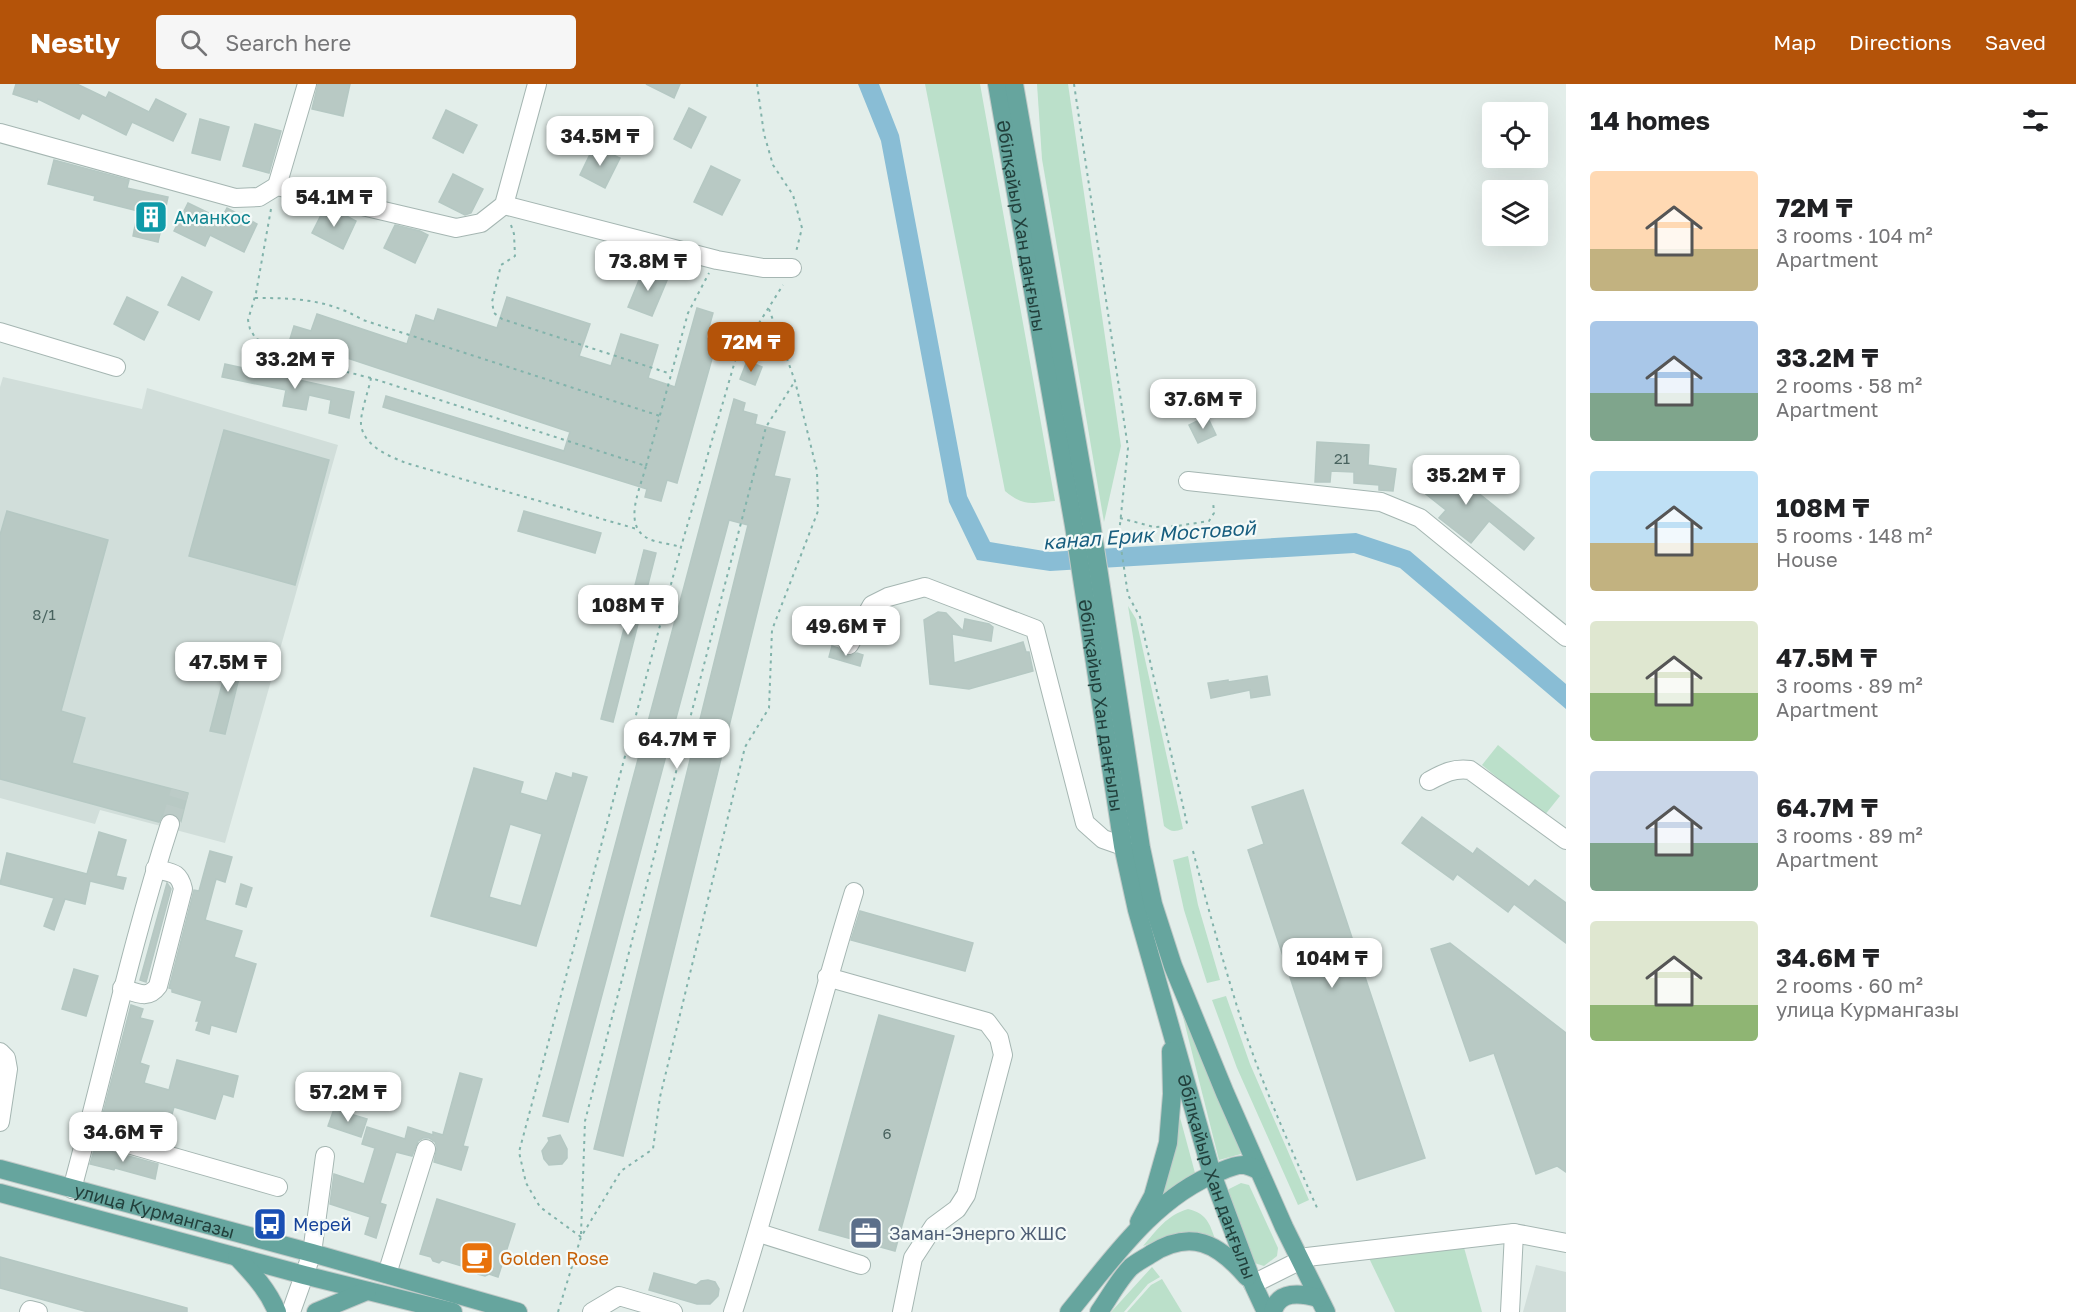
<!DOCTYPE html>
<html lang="en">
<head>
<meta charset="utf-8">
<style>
	body { margin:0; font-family:"Golos Text",sans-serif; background:#f6f6f6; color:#202124; height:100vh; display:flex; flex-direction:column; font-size:22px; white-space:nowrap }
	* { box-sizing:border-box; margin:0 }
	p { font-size:20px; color:#757577 }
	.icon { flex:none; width:33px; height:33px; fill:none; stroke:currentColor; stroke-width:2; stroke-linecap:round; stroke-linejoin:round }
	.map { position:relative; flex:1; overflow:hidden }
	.details { display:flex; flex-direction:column; background:#fff; width:510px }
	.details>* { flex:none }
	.tools { position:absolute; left:1482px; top:18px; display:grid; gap:12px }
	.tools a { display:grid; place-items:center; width:66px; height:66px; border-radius:6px; background:#fff; box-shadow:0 6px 24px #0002; font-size:30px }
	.price { position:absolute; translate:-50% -51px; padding:0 14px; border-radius:12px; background:#fff; color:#222; font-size:20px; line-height:39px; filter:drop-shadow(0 2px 3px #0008) }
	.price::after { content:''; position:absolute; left:50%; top:36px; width:18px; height:14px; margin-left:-9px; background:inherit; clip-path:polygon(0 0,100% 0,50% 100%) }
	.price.current { background:#b45309; color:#fff }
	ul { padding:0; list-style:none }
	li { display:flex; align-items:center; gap:18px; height:150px; padding:0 24px }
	li span { display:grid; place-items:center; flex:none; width:168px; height:120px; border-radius:6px; color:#555 }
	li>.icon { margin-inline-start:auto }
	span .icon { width:72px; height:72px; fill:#fffc; stroke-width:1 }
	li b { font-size:26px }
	h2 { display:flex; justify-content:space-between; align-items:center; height:72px; padding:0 24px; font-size:26px }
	header { display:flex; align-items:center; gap:36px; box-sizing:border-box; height:84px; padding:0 30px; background:#b45309; color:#fff }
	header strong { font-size:28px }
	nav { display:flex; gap:33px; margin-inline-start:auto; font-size:21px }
	.search { width:420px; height:54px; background:#f6f6f6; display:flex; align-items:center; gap:15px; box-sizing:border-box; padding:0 21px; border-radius:6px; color:#757577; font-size:22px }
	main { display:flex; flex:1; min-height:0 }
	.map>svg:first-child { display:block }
	.built { fill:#d1deda }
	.green { fill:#bbe0ca }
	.water { fill:#89bdd5 }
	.building { fill:#b8c9c4; stroke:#b5c8c3; stroke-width:1.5; fill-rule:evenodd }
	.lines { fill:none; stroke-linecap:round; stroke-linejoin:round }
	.minor-tunnel { stroke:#bccbc7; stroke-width:18; stroke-dasharray:18 9; stroke-linecap:butt }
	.minor-casing { stroke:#a5b6b2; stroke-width:20 }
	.major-casing { stroke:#c1cac8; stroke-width:20 }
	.path { stroke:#82b3ab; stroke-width:2; stroke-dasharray:3 4.5; stroke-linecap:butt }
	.minor { stroke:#fff; stroke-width:18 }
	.major { stroke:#66a59e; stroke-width:18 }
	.labels { text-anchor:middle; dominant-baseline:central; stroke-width:4.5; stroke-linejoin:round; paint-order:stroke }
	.number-label { font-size:15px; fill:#48625e }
	.culture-label { font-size:18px; fill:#0d838f; stroke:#f4faf8; text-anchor:start }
	.street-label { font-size:18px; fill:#22403c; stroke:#f4faf8 }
	.transit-label { font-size:18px; fill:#164399; stroke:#f4faf8; text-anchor:start }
	.service-label { font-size:18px; fill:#4e5e75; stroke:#f4faf8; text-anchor:start }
	.food-label { font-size:18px; fill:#c56008; stroke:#f4faf8; text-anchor:start }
	.water-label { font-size:20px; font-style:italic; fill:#185e7f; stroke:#f4faf8 }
</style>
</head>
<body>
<header>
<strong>Nestly</strong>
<div class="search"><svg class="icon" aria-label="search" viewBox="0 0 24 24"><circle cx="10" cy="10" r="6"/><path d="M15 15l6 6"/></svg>Search here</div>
<nav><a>Map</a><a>Directions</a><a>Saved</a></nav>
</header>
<main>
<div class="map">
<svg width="1566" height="1228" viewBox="0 0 1566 1228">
	<rect width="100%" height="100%" fill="#e3eeea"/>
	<g class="built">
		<polygon points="3,293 142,325 147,304 338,361 225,759 100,726 95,740 0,714 0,303"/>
		<polygon points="1536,1181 1566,1188 1566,1228 1523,1228"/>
	</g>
	<g class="green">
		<path d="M925 0H980L1055 417C1031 419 1024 423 1005 407Z"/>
		<polygon points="1037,0 1068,0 1121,362 1104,438 1042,75"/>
		<path d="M1128 522 1136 535 1183 745C1174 748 1171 748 1164 742Z"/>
		<polygon points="1498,661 1560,712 1544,732 1482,681"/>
		<polygon points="1188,772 1198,821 1220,896 1207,899 1184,826 1173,776"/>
		<polygon points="1172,889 1241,1070 1219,1076"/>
		<polygon points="1226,912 1250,980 1309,1116 1298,1121 1237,984 1212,916"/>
		<polygon points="1178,1026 1195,1089 1160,1116"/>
		<polygon points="1241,1099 1249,1101 1278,1164 1277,1172 1264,1182 1251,1178 1227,1112 1229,1105"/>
		<path d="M1188 1125C1209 1130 1210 1142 1217 1160L1159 1156 1143 1162C1157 1146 1167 1131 1188 1125Z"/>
		<polygon points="1463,1160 1482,1228 1395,1228 1368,1172"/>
		<polygon points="1152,1183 1160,1193 1148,1200 1124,1228 1111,1228"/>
		<polygon points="1162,1195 1182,1228 1127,1228 1151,1201"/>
	</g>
	<polygon class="water" points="858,0 879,0 899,51 967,412 990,458 1050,468 1356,449 1410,467 1566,600 1566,625 1400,484 1354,469 1050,487 977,476 949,418 881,57"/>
	<g class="building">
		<polygon points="16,0 77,0 106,14 109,8 149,28 156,15 186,30 173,57 132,38 126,51 82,29 79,35 38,15 37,18 13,10"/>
		<polygon points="318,0 350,0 343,32 312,25"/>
		<polygon points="646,0 680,0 674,14"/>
		<polygon points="689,24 706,33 691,64 674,55"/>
		<polygon points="446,26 477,41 463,69 433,54"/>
		<polygon points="200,35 229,43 220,76 192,69"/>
		<polygon points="255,40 281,47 269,89 243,82"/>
		<polygon points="594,62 620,74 605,104 580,91"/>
		<polygon points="54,76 129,96 127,104 168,113 158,158 133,152 138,127 94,116 95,112 48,100"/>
		<polygon points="711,82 740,96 722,131 694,118"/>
		<polygon points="453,90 483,105 471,129 465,131 439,118"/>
		<polygon points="188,119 221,135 227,124 257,140 244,168 210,151 205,162 174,147"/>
		<polygon points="324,125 339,128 356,137 343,165 312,149"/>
		<polygon points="395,141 420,147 428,151 415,179 384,164"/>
		<polygon points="644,184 668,194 652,232 628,223"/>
		<polygon points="182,193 212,208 199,236 168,221"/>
		<polygon points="127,213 158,228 144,256 114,240"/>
		<polygon points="507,213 590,240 579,272 611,282 621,250 658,261 648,294 675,303 697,224 713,229 706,254 717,257 677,399 667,396 661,417 645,413 647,405 383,323 386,312 564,367 570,348 290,255 294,242 311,247 317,230 407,260 416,231 434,237 438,225 497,244"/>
		<polygon points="747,277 762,283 755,301 740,295"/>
		<polygon points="225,280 354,308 349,334 329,329 331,316 309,311 306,326 283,322 286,306 222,293"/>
		<polygon points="734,315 745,319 743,327 757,331 755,340 785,348 774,392 790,395 623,1072 594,1065 748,441 729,436 568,1038 543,1032"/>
		<polygon points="1207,332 1216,351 1198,359 1189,341"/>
		<polygon points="224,346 329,376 295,501 189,472"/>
		<polygon points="1317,358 1369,361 1368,381 1396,385 1393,407 1379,406 1379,401 1354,399 1354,388 1331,387 1330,398 1315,398"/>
		<polygon points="1435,374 1534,454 1524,466 1489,437 1471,459 1439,434 1446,426 1413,400"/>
		<polygon points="7,427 108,456 61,627 85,634 72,679 188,709 181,737 178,732 173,729 163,731 159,738 0,695 0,451"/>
		<polygon points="524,427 601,449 595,469 518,447"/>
		<polygon points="644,466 656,469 613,638 601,635"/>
		<polygon points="938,528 946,529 963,547 965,535 989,540 993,543 991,557 952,550 954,579 1023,558 1026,568 1029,568 1033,587 969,605 930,600 924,536"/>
		<polygon points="832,562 838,564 844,571 850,572 857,569 863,571 860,582 829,573"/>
		<polygon points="231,566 245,570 225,650 210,647"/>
		<polygon points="1267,592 1270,611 1251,614 1250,606 1211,614 1208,599 1228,596 1228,598"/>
		<path d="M474 684 523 698 520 709 547 717 556 689 572 694 573 689 587 693 536 862 431 832ZM510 740 542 750 521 822 489 813Z"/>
		<polygon points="1303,706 1425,1074 1357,1096 1248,766 1264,760 1252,723"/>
		<polygon points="1422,733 1473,770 1477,764 1529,803 1535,796 1566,819 1566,859 1514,820 1508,828 1457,790 1453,796 1402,759"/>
		<polygon points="99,748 126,756 116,792 126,794 123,805 90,797 85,820 65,815 54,846 44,842 54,814 0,800 7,769 87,790"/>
		<polygon points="210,767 232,773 225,798 216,795 205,836 242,847 234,873 256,880 236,948 211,941 209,950 196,946 199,937 196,937 202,917 172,908 172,905 169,904 194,806 199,807"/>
		<polygon points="167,799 171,805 146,898 140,896"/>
		<polygon points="241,800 252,804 246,823 236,820"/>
		<polygon points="860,827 973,859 965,887 851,856"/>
		<polygon points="1450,859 1566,949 1566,1088 1557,1082 1536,1090 1494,969 1470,977 1431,865"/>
		<polygon points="74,885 98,892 86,932 62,925"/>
		<polygon points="131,921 143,925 140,934 153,937 140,979 149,982 144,999 169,1006 177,976 238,992 233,1013 223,1010 215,1035 174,1023 164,1059 100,1041"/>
		<polygon points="879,931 954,952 895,1167 819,1146"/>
		<polygon points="460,989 482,995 463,1062 468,1063 461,1086 434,1078 437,1063 435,1058 429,1054 423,1054 418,1057 412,1072 396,1068 380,1119 386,1121 376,1154 365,1150 370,1133 330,1120 334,1090 364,1100 375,1064 362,1060 367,1043 405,1055 408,1043 433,1051 433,1048 443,1051"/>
		<polygon points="334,1025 367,1035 361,1053 328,1042"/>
		<polygon points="560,1051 567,1065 567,1074 562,1080 549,1081 544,1075 542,1067 549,1057 548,1054"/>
		<polygon points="95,1063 158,1080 155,1095 115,1084 114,1086 90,1080"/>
		<polygon points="437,1115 515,1140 498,1193 489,1190 485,1192 478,1190 475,1186 442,1176 439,1179 433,1177 431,1173 420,1170"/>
		<polygon points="0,1173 187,1224 187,1228 88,1228 0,1204"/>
		<polygon points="654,1189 696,1201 701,1197 708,1196 715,1198 719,1205 718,1212 710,1220 697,1220 649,1206"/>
	</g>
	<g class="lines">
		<polyline class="minor-tunnel" points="170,740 180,707"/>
		<g class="minor-casing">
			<g id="minor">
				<polyline points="0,49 235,114 259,113 277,102 456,144 481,139 504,121 537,0"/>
				<polyline points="277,102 307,0"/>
				<polyline points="504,121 717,176 763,184 792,184"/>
				<polyline points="0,248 116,283"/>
				<polyline points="1188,397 1381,418 1420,434 1566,553"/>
				<polyline points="849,561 872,521 888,513 925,503 1035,545 1085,739 1103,755 1123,762"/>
				<path d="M1429 697C1444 689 1453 684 1470 686L1566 756"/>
				<polyline points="827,893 987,938 999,954 1003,971 966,1111 957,1125 934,1142 913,1174 902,1228"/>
				<path d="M122 904C137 909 148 916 158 902L183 805C179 787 171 789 155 785"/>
				<polyline points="0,968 6,974 8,985 0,1038"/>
				<polyline points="87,1049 116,1057"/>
				<polyline points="121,1058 278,1103"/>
				<path d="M72 1105C105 984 131 860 170 740"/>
				<polyline points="759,1149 861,1181"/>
				<polyline points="387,1190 426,1065"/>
				<polyline points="1253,1200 1307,1173 1514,1149 1566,1159"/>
				<polyline points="29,1228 30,1226 38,1228"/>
				<polyline points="291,1228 312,1169 325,1072"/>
				<polyline points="592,1228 619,1212 673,1228"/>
				<path d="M733 1228C778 1089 811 947 854 808"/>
				<polyline points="1510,1228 1514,1149"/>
			</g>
		</g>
		<g class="major-casing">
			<g id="major">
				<path id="s1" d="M997 0 1074 442 1123 762 1137 826 1212 1090 1253 1200 1266 1228"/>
				<polyline points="1014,0 1091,438 1141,764 1153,820 1173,882 1225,1009 1284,1143 1326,1228"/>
				<path id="s2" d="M0 1085 312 1169 518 1228"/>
				<polyline points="0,1109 304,1191 453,1228"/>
				<polyline points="1139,1138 1153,1112 1168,1059 1172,1010 1171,967"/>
				<path d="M237 1173C253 1190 268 1206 277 1228"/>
				<polyline points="316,1228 367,1207"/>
				<path d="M1069 1228C1111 1177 1154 1113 1219 1088 1226 1085 1237 1080 1245 1081 1249 1082 1254 1084 1258 1086"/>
				<path d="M1099 1228C1109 1214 1119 1195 1131 1183 1137 1178 1145 1174 1151 1170 1191 1145 1218 1159 1247 1193"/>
				<path d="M1273 1228C1278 1206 1301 1209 1318 1214"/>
			</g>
		</g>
		<g class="path">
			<polyline points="757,0 764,50 773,81 793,111 802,144 796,168"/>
			<polyline points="1074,0 1128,364 1119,450 1128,511 1140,533 1188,744"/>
			<path d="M271 125 256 209 248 236 250 245 256 255 288 264 299 276 371 294 646 382C641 403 621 442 649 455 658 459 671 460 681 463"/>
			<polyline points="511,141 514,150 515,172 501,181 492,218 494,229 502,235 671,290"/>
			<path d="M255 214C294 214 328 215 363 236L660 332"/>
			<path d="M371 294C369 305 360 330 361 340 363 362 389 372 406 379L637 445"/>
			<polyline points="646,382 688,229 709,189"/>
			<polyline points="1120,434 1154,443 1177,442 1209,437 1214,429 1213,417"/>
			<path d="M1193 767C1209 828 1226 888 1245 948 1266 1009 1292 1067 1318 1126"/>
			<polyline points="581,1150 585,1037 766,343 795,297"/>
			<polyline points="581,1153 540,1123 526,1099 519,1068 681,463 735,277 783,201"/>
			<polyline points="558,1228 581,1153 621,1087 653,1065 660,1013 745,663 769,624 772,546 818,427 817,387 795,297 769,225"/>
		</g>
		<use href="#minor" class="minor"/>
		<use href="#major" class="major"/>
	</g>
	<defs>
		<g id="building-square" transform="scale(1.725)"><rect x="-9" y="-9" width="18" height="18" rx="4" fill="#0f9aa8" stroke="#f4faf8"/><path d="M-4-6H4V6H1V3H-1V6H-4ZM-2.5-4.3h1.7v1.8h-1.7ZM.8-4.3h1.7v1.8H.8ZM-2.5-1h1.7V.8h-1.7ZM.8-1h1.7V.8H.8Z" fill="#fff"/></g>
		<g id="bus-square" transform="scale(1.725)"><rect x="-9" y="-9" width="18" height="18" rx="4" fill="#1a4fb4" stroke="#f4faf8"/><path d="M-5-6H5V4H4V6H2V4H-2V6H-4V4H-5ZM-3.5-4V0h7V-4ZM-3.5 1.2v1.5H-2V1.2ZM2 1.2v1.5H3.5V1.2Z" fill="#fff"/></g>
		<g id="office-square" transform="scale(1.725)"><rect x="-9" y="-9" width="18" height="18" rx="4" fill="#5c6f8a" stroke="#f4faf8"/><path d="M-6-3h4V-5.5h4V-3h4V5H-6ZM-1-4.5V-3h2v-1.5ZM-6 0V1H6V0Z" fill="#fff"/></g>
		<g id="cafe-square" transform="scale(1.725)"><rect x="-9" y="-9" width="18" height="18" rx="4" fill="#e8710a" stroke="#f4faf8"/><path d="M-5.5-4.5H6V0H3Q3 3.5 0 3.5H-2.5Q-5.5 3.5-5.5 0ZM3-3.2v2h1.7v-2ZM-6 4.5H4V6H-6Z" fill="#fff"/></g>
	</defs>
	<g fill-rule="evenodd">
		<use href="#building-square" x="151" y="133"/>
		<use href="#bus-square" x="270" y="1140"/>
		<use href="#office-square" x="866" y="1149"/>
		<use href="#cafe-square" x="477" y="1174"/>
	</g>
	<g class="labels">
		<g class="number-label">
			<text x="1342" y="374">21</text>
			<text x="44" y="530">8/1</text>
			<text x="887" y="1049">6</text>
		</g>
		<g class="culture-label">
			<text x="174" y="133">Аманкос</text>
		</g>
		<g class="street-label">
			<text stroke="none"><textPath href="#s1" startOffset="144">Әбілқайыр Хан даңғылы</textPath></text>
			<text stroke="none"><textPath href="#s1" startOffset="630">Әбілқайыр Хан даңғылы</textPath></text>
			<text stroke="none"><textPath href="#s1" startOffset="1116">Әбілқайыр Хан даңғылы</textPath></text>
			<text stroke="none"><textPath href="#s2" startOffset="160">улица Курмангазы</textPath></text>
		</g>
		<g class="transit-label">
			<text x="293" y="1140">Мерей</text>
		</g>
		<g class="service-label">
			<text x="889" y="1149">Заман-Энерго ЖШС</text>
		</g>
		<g class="food-label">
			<text x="500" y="1174">Golden Rose</text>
		</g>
		<g class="water-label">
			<text transform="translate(1149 450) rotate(-4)">канал Ерик Мостовой</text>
		</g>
	</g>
</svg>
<div class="tools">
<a><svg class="icon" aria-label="locate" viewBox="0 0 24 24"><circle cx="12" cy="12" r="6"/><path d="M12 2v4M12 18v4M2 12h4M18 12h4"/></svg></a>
<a><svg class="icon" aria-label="layers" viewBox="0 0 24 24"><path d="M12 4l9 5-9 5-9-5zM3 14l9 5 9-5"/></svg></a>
</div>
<b class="price" style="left:600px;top:83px">34.5M ₸</b>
<b class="price" style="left:334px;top:144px">54.1M ₸</b>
<b class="price" style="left:648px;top:208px">73.8M ₸</b>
<b class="price current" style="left:751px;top:289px">72M ₸</b>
<b class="price" style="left:295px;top:306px">33.2M ₸</b>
<b class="price" style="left:1203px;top:346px">37.6M ₸</b>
<b class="price" style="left:1466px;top:422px">35.2M ₸</b>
<b class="price" style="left:628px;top:552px">108M ₸</b>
<b class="price" style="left:846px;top:573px">49.6M ₸</b>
<b class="price" style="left:228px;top:609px">47.5M ₸</b>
<b class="price" style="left:677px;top:686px">64.7M ₸</b>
<b class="price" style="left:1332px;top:905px">104M ₸</b>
<b class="price" style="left:348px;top:1039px">57.2M ₸</b>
<b class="price" style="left:123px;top:1079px">34.6M ₸</b>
</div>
<section class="details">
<h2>14 homes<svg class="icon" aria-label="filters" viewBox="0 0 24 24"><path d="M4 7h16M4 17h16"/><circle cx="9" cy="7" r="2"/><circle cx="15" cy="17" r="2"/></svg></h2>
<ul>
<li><span style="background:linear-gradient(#ffd9b3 65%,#c2b280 0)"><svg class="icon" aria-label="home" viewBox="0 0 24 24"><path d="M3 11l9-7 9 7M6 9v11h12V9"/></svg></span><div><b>72M ₸</b><p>3 rooms · 104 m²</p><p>Apartment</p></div></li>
<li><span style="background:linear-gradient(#a9c7e8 60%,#7fa58c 0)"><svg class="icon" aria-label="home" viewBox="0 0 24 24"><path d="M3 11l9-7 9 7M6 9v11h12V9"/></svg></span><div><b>33.2M ₸</b><p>2 rooms · 58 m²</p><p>Apartment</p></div></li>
<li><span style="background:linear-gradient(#bfe0f5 60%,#c2b280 0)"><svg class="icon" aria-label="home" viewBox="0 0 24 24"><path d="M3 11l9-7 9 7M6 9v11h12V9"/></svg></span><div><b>108M ₸</b><p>5 rooms · 148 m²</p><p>House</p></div></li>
<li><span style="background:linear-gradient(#dfe7d0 60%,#8fb573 0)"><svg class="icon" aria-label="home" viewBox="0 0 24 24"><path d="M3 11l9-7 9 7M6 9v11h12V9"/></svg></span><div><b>47.5M ₸</b><p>3 rooms · 89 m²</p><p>Apartment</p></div></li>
<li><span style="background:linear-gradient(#c9d6e8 60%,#7fa58c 0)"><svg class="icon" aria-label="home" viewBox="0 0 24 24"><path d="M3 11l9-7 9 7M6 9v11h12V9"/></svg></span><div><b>64.7M ₸</b><p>3 rooms · 89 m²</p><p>Apartment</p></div></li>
<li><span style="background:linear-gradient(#dfe7d0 70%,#8fb573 0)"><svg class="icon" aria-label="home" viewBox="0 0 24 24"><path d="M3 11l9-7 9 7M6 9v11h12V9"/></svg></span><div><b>34.6M ₸</b><p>2 rooms · 60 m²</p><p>улица Курмангазы</p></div></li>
</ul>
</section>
</main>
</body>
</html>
